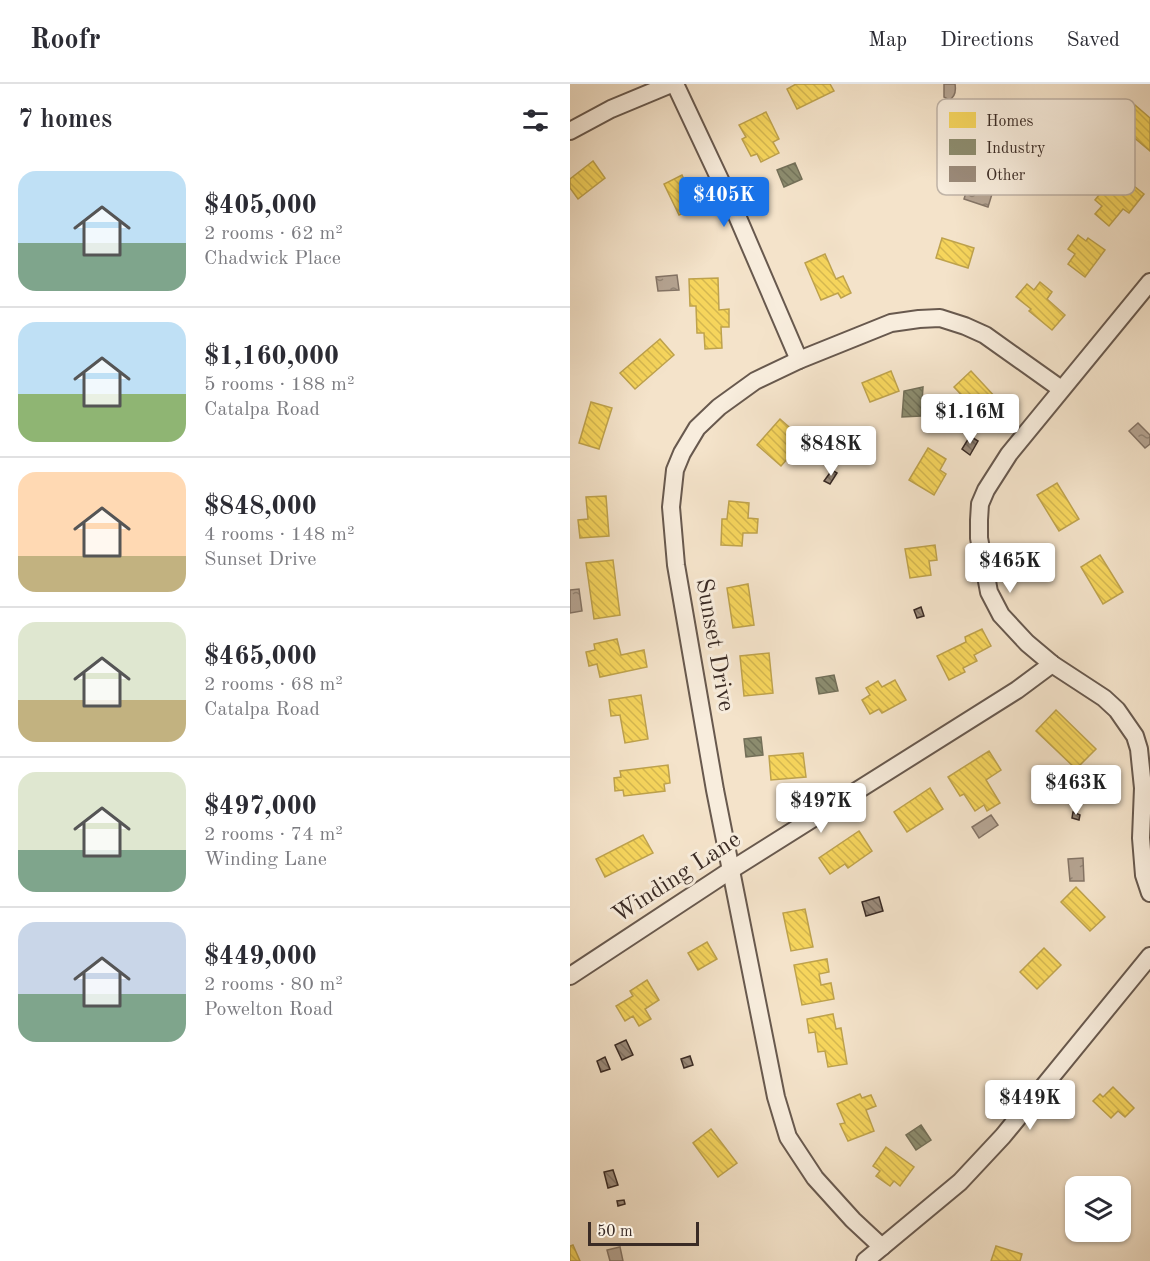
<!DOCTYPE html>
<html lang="en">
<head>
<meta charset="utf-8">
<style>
	body { margin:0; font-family:"Old Standard TT",serif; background:#f2f2f3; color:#2b2b33; height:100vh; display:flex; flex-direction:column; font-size:22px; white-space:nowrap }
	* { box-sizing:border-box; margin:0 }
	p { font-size:20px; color:#7c7c81 }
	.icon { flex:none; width:33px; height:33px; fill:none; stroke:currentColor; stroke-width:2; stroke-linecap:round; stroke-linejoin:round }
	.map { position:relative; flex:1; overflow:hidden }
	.details { display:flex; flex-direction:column; background:#fff; width:570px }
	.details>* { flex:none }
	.controls { position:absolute; left:495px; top:1092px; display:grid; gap:12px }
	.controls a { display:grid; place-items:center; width:66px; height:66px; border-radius:12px; background:#fff; box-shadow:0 2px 4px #0004; font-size:30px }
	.scale { position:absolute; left:18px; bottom:15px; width:111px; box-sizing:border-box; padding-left:6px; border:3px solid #3a2b25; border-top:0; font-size:16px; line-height:21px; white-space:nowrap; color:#3a2b25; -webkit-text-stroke:4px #f8eddd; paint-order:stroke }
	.price { position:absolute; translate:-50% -51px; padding:0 14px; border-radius:6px; background:#fff; color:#222; font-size:20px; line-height:39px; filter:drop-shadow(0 2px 3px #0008) }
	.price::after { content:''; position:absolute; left:50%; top:36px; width:18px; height:14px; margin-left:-9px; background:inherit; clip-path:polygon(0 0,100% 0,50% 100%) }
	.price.selected { background:#1a73e8; color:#fff }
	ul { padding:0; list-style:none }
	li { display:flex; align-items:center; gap:18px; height:150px; padding:0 18px }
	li+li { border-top:2px solid #e1e1e2 }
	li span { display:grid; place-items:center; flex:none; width:168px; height:120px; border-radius:18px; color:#555 }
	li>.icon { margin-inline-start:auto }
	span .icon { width:72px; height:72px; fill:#fffc; stroke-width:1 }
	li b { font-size:26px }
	h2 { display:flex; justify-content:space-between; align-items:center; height:72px; padding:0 18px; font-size:26px }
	header { display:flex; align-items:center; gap:36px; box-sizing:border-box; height:84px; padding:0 30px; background:#fff; border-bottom:2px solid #e1e1e2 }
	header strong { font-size:28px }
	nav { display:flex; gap:33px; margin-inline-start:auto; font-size:21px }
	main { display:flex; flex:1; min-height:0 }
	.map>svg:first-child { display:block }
	.water { fill:url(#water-ripples); stroke:#847466; stroke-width:1.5 }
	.homes { fill:url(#homes-back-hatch); stroke:#bea24c; stroke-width:1.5 }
	.industry { fill:url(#industry-back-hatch); stroke:#736f58; stroke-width:1.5 }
	.building { fill:url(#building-back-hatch); stroke:#3a2b25; stroke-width:1.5 }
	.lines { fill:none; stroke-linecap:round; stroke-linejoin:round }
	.minor-casing { stroke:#68594e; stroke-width:20 }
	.minor { stroke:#f8eddd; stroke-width:16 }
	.labels { text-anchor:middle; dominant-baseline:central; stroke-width:6; stroke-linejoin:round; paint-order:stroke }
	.street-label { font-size:24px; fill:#3a2b25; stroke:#f8eddd }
	.key { fill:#f8eddd; stroke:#bfb3a6; stroke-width:1.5 }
	.key-label { font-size:16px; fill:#3a2b25 }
</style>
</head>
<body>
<header>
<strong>Roofr</strong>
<nav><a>Map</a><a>Directions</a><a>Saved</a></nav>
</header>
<main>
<section class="details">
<h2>7 homes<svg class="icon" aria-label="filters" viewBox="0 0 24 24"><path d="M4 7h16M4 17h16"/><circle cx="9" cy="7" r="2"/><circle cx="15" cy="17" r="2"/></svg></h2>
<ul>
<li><span style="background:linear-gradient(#bfe0f5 60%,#7fa58c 0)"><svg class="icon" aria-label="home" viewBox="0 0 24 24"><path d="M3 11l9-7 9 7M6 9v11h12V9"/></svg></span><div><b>$405,000</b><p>2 rooms · 62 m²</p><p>Chadwick Place</p></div></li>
<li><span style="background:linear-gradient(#bfe0f5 60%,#8fb573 0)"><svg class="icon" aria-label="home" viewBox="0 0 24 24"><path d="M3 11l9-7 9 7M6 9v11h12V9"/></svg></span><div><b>$1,160,000</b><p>5 rooms · 188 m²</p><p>Catalpa Road</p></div></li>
<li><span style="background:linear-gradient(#ffd9b3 70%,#c2b280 0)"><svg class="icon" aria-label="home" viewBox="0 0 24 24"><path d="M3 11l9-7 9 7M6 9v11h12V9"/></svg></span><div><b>$848,000</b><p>4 rooms · 148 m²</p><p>Sunset Drive</p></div></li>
<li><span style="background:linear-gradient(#dfe7d0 65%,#c2b280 0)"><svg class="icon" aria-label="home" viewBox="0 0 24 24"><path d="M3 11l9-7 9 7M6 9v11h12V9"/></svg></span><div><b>$465,000</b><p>2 rooms · 68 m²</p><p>Catalpa Road</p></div></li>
<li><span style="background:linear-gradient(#dfe7d0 65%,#7fa58c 0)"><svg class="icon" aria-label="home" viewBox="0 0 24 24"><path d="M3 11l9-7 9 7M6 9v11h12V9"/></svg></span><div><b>$497,000</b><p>2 rooms · 74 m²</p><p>Winding Lane</p></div></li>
<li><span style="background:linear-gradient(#c9d6e8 60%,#7fa58c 0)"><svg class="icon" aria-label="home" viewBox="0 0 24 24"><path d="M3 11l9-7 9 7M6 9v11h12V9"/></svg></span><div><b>$449,000</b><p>2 rooms · 80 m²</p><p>Powelton Road</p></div></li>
</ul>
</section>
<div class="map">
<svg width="580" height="1177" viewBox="0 0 580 1177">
	<defs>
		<pattern id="water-ripples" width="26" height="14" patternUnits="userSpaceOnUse" patternTransform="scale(1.5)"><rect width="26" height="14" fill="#b5a492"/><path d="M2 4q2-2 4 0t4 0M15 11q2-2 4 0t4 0" fill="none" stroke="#948677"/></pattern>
		<pattern id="homes-back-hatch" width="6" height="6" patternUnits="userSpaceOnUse" patternTransform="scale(1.5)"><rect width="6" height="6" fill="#f6d55c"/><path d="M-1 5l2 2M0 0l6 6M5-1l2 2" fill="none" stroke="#d4b750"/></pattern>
		<pattern id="industry-back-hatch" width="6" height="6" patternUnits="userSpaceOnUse" patternTransform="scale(1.5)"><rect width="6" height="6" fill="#8c8c6e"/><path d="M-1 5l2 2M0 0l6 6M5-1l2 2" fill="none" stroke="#73735a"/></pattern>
		<pattern id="building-back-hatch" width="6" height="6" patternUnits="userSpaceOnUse" patternTransform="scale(1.5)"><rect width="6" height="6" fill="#9b8b7b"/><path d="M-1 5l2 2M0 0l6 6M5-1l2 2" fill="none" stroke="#7f7265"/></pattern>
	</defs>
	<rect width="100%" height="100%" fill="#f4e3ca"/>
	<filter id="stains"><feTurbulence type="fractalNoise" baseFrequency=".00333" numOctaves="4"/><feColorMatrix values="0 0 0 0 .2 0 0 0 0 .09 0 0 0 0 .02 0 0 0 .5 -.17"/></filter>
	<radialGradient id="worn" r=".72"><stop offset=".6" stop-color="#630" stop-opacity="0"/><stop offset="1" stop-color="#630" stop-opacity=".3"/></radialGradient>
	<g class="water">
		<path d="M374 0H385C386 6 385 13 379 16L374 13Z"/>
		<polygon points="398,102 422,110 418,123 394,115"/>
		<polygon points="107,191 109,206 88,207 86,193"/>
		<polygon points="568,339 580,351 580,360 575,364 559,347"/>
		<polygon points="9,505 12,527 0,529 0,506"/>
		<polygon points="421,731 428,741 409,754 402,743"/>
		<polygon points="513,774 514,797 500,797 498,775"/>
		<polygon points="50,1163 53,1177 40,1177 37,1166"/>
	</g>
	<g class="homes">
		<polygon points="226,0 260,0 264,7 227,25 217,5"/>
		<polygon points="565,21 580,34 580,67 549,41"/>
		<polygon points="196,28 209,55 203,58 209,69 191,78 187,70 181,72 172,55 176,53 169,41"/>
		<polygon points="23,77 35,94 8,115 0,104 0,95"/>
		<polygon points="112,91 127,123 109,131 94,100"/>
		<polygon points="540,97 551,107 559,98 574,110 559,129 553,125 539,142 525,130 532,122 525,116"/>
		<polygon points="508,151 516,157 518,154 535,166 515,193 498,180 505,170 498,165"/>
		<polygon points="372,154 404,164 398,184 366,174"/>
		<polygon points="255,170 266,195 273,192 281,209 271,214 268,209 251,216 235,179"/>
		<polygon points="148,194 149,226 159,225 159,243 151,243 152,264 135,265 134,249 127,249 126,222 120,222 119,195"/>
		<polygon points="470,198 482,208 477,215 495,231 482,246 459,227 461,225 446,213 457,200 464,206"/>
		<polygon points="90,255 104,271 65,305 50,289"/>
		<polygon points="321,287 329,307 300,318 292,299"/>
		<polygon points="401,287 427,315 410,331 384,303"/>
		<polygon points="21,318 42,324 29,365 9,359"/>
		<polygon points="210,335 234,356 211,382 187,361"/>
		<polygon points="358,364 376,375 370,386 376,390 364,411 339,396"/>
		<polygon points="487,399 509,435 489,447 467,411"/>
		<polygon points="36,412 39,452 10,454 8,436 18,435 16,413"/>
		<polygon points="159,417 179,419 178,434 188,435 187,449 173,449 172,462 151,461 152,435 157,435"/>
		<polygon points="365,461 367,476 359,477 361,491 340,494 335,465"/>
		<polygon points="530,471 553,508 533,520 511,483"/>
		<polygon points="43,476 50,531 24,535 16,479"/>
		<polygon points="178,500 184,541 163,544 157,504"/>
		<polygon points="412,545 421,562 404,571 407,577 393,584 395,588 379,596 367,572 396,558 395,553"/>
		<polygon points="47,555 51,571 74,566 77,583 30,593 27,580 19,582 16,568 25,566 24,560"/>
		<polygon points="199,569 203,609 174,612 170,572"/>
		<polygon points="325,596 336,616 312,629 309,625 300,630 292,616 300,611 296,604 308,597 312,603"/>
		<polygon points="71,611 78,655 55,659 50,631 41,632 39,616"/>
		<polygon points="486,626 526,665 506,685 466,647"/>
		<polygon points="419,667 431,686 416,696 430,719 417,727 414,721 405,727 394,710 390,712 378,693"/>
		<polygon points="233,669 236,693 201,696 199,672"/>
		<polygon points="98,681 100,699 94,700 95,707 54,712 53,706 45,707 44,694 51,693 50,687"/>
		<polygon points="360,704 373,725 337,748 324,728"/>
		<polygon points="289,747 302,767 278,784 275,780 260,790 249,774"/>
		<polygon points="73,751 83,769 35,793 26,775"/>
		<polygon points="506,803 535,833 520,847 491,818"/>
		<polygon points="235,825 243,863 221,867 213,829"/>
		<polygon points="137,858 147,875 128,886 118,869"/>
		<polygon points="474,864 491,881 467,905 450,888"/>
		<polygon points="257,875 259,888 249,890 251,901 261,899 264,915 232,921 224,881"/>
		<polygon points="77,896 89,916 75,925 81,935 69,942 63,932 55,937 46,922 63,912 60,907"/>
		<polygon points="263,930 266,945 271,944 277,980 258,983 255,967 248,968 245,948 239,949 237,935"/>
		<polygon points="543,1003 564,1024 555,1033 548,1027 541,1034 523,1017 530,1010 533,1013"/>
		<polygon points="290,1010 292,1014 301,1011 306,1022 296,1026 304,1047 278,1057 270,1040 275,1039 267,1020"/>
		<polygon points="141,1045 167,1079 148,1093 123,1059"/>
		<polygon points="316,1063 344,1083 330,1102 324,1097 320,1102 306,1092 310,1087 303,1082"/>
		<polygon points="3,1161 10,1177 0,1177 0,1162"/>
		<polygon points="426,1162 452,1170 450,1177 421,1177"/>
	</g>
	<g class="industry">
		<polygon points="225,79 232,95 214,103 207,86"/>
		<polygon points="353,303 351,332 332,333 334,307"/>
		<polygon points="264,591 268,607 249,610 246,594"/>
		<polygon points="191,653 193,671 176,673 174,655"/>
		<polygon points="351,1041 361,1056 346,1066 336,1051"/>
	</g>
	<g class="building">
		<polygon points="400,352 408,357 400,371 392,365"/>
		<polygon points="262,386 267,389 260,400 254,397"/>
		<polygon points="351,523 354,532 347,534 344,526"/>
		<polygon points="503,728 510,731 509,736 502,734"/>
		<polygon points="309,813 313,827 296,832 292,818"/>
		<polygon points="56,956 63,971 52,976 45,961"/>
		<polygon points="120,972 123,981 114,984 111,975"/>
		<polygon points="35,973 40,985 31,988 27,977"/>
		<polygon points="43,1086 48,1101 38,1104 34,1088"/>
		<polygon points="54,1116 55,1120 48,1122 47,1117"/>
	</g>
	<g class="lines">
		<g class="minor-casing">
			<g id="minor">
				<polyline points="105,0 168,134 229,276"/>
				<polyline points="0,47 41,25 101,0"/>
				<polyline points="580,198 439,370 416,406 410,420 409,436 409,454 419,508 431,531 457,559 482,580 534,614 547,626 565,652 569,665 573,704 571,754 574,791 580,809"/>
				<polyline points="0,892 161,786 447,606 482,580"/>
				<polyline points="312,1163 283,1136 245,1094 218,1053 206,1013 145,706 106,481 101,423 105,386 112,369 127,344 149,323 185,297 229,276 321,239 349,235 370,234 395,242 415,251 491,305"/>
				<polyline points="295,1177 390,1098 433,1052 580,872"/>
			</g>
		</g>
		<use href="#minor" class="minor"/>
	</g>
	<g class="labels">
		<g class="street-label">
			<text transform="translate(144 561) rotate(80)">Sunset Drive</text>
			<text transform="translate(107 794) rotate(-33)">Winding Lane</text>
		</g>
	</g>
	<rect x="367" y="15" width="198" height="96" rx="9" class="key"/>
	<rect x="379" y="28" width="27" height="16" fill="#f6d55c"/>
	<rect x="379" y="55" width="27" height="16" fill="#8c8c6e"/>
	<rect x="379" y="82" width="27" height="16" fill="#9b8b7b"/>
	<g class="key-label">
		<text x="416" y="42">Homes</text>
		<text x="416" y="69">Industry</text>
		<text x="416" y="96">Other</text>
	</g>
	<rect width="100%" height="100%" filter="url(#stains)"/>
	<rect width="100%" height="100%" fill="url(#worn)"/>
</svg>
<div class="controls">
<a><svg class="icon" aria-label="layers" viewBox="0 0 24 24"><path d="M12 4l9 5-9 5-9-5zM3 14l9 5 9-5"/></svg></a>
</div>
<div class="scale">50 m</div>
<b class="price selected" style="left:154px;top:144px">$405K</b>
<b class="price" style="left:400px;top:361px">$1.16M</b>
<b class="price" style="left:261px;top:393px">$848K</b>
<b class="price" style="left:440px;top:510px">$465K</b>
<b class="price" style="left:506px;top:732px">$463K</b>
<b class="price" style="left:251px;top:750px">$497K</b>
<b class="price" style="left:460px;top:1047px">$449K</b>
</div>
</main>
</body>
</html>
